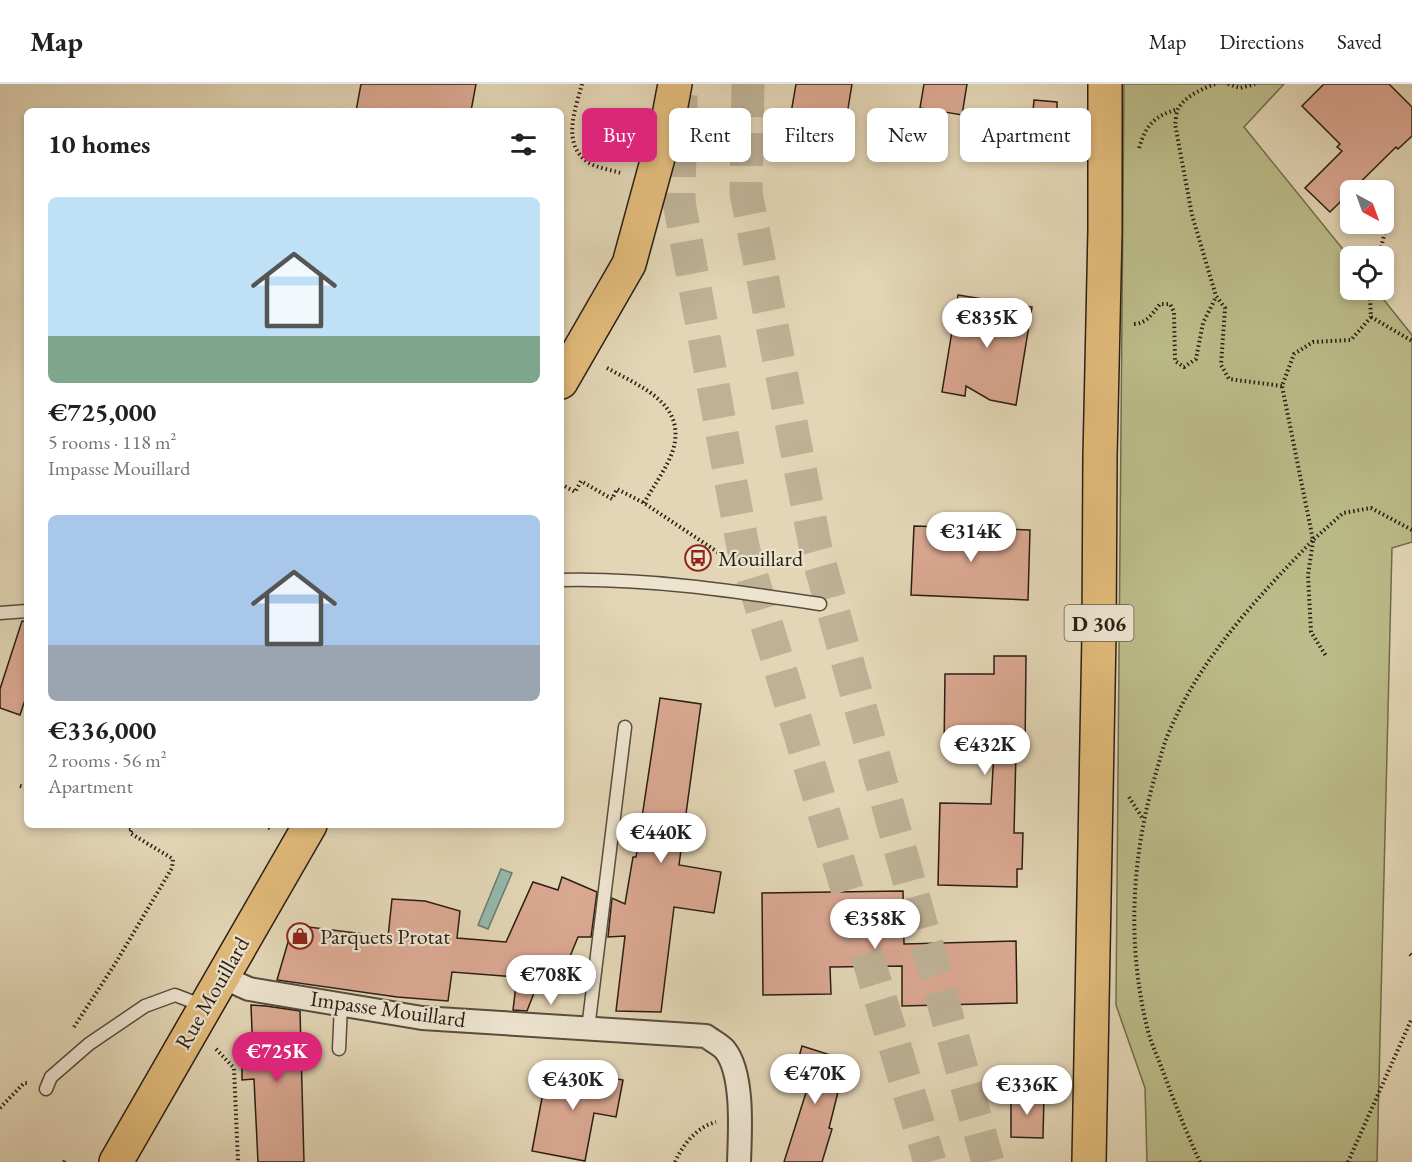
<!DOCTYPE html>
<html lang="en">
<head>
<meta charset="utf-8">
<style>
	body { margin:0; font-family:"EB Garamond",serif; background:#f6f6f6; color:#202124; height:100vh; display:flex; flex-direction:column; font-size:22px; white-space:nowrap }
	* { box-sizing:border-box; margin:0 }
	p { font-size:20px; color:#757577 }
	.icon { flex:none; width:33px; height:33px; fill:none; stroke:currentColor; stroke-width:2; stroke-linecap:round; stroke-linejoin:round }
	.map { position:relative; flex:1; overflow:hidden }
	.panel { position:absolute; left:24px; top:24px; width:540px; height:720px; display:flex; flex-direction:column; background:#fff; border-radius:9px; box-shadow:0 3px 9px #0003 }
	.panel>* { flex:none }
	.hud { position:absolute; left:582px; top:24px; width:570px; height:54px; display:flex; gap:12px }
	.needle { width:39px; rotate:139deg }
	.fabs { position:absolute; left:1340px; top:96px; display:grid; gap:12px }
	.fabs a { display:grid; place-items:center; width:54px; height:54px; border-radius:9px; background:#fff; box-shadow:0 3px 9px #0003; font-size:30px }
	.price { position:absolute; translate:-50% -51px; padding:0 14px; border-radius:21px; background:#fff; color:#222; font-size:20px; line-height:39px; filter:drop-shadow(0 2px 3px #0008) }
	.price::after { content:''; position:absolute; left:50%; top:36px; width:18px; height:14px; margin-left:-9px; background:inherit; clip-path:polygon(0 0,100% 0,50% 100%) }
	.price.current { background:#db2777; color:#fff }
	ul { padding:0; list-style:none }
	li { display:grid; align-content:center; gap:12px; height:318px; padding:0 24px }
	li span { display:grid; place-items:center; height:186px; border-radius:9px; color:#555 }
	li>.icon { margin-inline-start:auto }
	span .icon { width:108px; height:108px; fill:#fffc; stroke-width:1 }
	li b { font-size:26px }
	h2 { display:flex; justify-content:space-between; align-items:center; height:72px; padding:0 24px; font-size:26px }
	.pill { padding:0 21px; border-radius:9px; background:#fff; box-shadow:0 3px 9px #0003; font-size:21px; line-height:54px }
	.pill.current { background:#db2777; color:#fff }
	header { display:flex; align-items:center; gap:36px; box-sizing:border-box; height:84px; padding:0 30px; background:#fff; border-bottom:2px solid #e0e0e0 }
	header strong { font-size:28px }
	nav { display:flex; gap:33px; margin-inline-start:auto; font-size:21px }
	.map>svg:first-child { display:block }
	.green { fill:#bbbc89; stroke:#726d4e; stroke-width:1.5 }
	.water { fill:#95b9ac; stroke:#6a7b6f; stroke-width:1.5 }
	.building { fill:#dba892; stroke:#291e14; stroke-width:1.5 }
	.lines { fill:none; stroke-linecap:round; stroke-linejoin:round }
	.highway-tunnel { stroke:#beb196; stroke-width:33; stroke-dasharray:33 16; stroke-linecap:butt }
	.lane-casing { stroke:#584c3c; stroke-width:15 }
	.street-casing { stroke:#584c3c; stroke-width:26 }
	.primary-casing { stroke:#291e14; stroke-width:36 }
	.path { stroke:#291e14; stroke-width:4; stroke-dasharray:1.5 3; stroke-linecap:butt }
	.lane { stroke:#ede4d0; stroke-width:12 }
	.street { stroke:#ede4d0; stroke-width:22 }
	.primary { stroke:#e2bb7b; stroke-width:33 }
	.labels { text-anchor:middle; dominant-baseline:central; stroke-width:4.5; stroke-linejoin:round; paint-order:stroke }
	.shield { fill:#ede4d0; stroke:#64594c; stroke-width:1.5 }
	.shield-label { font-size:21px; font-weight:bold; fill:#291e14 }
	.poi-label { font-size:22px; fill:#291e14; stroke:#ede4d0; text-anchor:start }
	.street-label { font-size:22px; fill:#291e14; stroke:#ede4d0 }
</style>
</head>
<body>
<header>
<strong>Map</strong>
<nav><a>Map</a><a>Directions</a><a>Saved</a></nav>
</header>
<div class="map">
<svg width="1412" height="1078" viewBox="0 0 1412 1078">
	<rect width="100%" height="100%" fill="#e3d6b6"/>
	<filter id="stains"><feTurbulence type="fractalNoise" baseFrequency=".00333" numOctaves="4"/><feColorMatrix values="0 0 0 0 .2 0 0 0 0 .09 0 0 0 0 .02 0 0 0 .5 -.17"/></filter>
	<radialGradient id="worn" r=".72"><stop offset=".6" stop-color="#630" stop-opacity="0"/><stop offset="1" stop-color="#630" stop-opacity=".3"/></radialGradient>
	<polygon class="green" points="1124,0 1284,0 1244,43 1350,174 1350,206 1376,206 1412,251 1412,458 1392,464 1377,1078 1147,1078 1145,1004 1116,921"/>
	<polygon class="water" points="501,785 512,789 488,845 478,841"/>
	<g class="building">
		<polygon points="361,0 476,0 471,27 356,27"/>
		<polygon points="796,0 852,0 846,37 791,29"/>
		<polygon points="924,0 967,0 962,31 920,24"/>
		<polygon points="1324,0 1389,0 1412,23 1412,52 1398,65 1396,63 1330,128 1305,104 1342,67 1337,63 1340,60 1302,22"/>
		<polygon points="1034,16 1057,18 1057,62 1030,61"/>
		<polygon points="958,211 1032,223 1016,321 990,316 966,302 965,312 942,308"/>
		<polygon points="914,442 1030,446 1028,516 911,511"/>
		<polygon points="22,537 27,538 27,610 20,631 0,624 0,605"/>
		<polygon points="994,572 1026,572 1025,667 1016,667 1014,749 1023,749 1022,785 1017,785 1017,803 938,801 940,719 991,720 994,667 944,667 945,590 994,590"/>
		<polygon points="660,614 701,620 679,781 721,788 714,829 674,823 661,928 616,927 625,852 608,853 612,814 625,820 633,773 636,773"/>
		<polygon points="562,793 597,808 591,853 578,853 557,904 539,896 527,927 513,926 517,893 452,888 448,917 397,913 277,896 293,841 388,853 392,815 425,817 460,827 457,854 506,858 533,798 558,806"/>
		<polygon points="903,807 904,860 1016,857 1017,919 902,922 902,882 830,883 831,910 763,911 762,809"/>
		<polygon points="251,921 266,922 300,927 304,1078 258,1078 254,995 242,996 242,973 253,973"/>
		<polygon points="802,962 846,976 829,1044 832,1045 822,1078 784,1078 810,996 794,991"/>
		<polygon points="548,982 623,996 616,1033 594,1029 585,1077 532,1067"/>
		<polygon points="1011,1010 1044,1010 1043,1054 1011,1053"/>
	</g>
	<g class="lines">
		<g class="highway-tunnel">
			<polyline points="748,0 746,109 816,466 988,1078"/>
			<polyline points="681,11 679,118 743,463 930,1078"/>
		</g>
		<g class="lane-casing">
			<g id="lane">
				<path d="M561 496C648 494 734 507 820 520"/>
				<polyline points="0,529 27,527"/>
				<polyline points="588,945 625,643"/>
				<polyline points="339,965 341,921"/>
				<polyline points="46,1005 51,993 89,960 145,922 175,911 204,922"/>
			</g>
		</g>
		<g class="street-casing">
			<path id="street" d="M222 893 249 905 422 934 706 952C711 956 721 961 725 966 744 990 740 1048 739 1078"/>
		</g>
		<g class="primary-casing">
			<g id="primary">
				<polyline points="561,298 629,180 668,37 675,0"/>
				<polyline points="116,1078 310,741"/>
				<polyline points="1089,1078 1099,550 1100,373 1105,146 1105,0"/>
			</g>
		</g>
		<g class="path">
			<path d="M582 0C575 26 561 61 589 79 598 84 611 86 621 89"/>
			<path d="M1215 0C1202 5 1185 12 1178 25 1176 29 1176 36 1175 40L1192 131 1216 212 1225 224 1221 281 1229 295 1282 302"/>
			<polyline points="1228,0 1240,4 1255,0"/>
			<path d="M1139 64C1146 41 1154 32 1178 25"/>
			<polyline points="1379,172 1389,131"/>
			<polyline points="1371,206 1370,213 1371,233 1351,256 1313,258 1294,270 1282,302 1313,456 1343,429 1371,424 1412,446"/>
			<polyline points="1371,233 1412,257"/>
			<path d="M1134 240C1147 239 1152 230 1160 220H1170L1174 228 1175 277 1184 283 1196 275 1203 239 1216 213"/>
			<path d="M607 284C639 302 687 319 673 366 667 384 653 403 644 419"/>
			<polyline points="561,400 575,408 581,397 612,415 617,405 644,419 725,473 727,485"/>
			<polyline points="1313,457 1308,491 1311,548 1326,572"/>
			<polyline points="20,702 27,704"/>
			<polyline points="1129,713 1143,735"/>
			<polyline points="265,741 271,745"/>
			<polyline points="1410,870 1412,872"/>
			<polyline points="74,943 115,880 172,784 173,775 130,749 132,745 125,741"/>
			<polyline points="216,965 234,984 238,1078"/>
			<polyline points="0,1024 24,999 27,999"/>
			<polyline points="64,1078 65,1076"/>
			<path d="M675 1078C683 1060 697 1043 716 1038"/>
			<path d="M1200 1078C1186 1048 1174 1017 1162 985 1157 971 1150 957 1147 943 1126 857 1132 766 1158 682 1161 671 1164 659 1169 648 1201 573 1257 514 1313 456"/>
			<polyline points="1348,1078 1412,934"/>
		</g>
		<use href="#lane" class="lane"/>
		<use href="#street" class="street"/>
		<use href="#primary" class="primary"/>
	</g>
	<defs>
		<g id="bus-ring" transform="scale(1.35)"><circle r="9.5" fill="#ede4d0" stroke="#8f2418" stroke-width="1.5"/><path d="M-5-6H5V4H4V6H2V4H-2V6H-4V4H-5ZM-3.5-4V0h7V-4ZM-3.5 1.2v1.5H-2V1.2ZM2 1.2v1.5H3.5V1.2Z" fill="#8f2418"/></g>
		<g id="shop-ring" transform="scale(1.35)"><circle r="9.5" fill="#ede4d0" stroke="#8f2418" stroke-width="1.5"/><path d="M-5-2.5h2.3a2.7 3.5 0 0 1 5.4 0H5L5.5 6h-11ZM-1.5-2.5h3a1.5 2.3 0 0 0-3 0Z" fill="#8f2418"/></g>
	</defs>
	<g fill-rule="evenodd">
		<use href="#bus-ring" x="698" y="474"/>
		<use href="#shop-ring" x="300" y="852"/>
	</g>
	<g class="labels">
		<rect class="shield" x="1064.5" y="521" width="69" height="36" rx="4.5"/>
		<g class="shield-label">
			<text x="1099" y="539">D 306</text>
		</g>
		<g class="poi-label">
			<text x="718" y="474">Mouillard</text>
			<text x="320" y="852">Parquets Protat</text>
		</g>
		<g class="street-label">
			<text transform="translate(212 909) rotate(-60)">Rue Mouillard</text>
			<text transform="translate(388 925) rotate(8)">Impasse Mouillard</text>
		</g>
	</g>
	<rect width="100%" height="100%" filter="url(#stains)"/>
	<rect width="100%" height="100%" fill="url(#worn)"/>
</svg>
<div class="fabs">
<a><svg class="needle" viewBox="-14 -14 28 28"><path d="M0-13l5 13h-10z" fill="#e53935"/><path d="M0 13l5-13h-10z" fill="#757577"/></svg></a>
<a><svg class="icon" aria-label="locate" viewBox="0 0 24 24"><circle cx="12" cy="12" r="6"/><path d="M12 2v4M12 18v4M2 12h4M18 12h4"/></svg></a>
</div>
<b class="price" style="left:987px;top:265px">€835K</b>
<b class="price" style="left:971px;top:479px">€314K</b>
<b class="price" style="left:985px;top:692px">€432K</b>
<b class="price" style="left:661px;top:780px">€440K</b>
<b class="price" style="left:875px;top:866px">€358K</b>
<b class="price" style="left:551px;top:922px">€708K</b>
<b class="price current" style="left:277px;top:999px">€725K</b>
<b class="price" style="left:815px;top:1021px">€470K</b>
<b class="price" style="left:573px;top:1027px">€430K</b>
<b class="price" style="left:1027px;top:1032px">€336K</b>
<div class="hud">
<a class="pill current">Buy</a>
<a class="pill">Rent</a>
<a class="pill">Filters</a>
<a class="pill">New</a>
<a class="pill">Apartment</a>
</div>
<section class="panel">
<h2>10 homes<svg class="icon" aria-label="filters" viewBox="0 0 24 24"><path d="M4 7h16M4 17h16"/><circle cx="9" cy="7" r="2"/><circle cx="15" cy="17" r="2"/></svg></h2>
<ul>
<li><span style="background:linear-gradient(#bfe0f5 75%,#7fa58c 0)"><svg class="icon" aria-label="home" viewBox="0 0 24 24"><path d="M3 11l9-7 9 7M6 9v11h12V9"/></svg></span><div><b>€725,000</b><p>5 rooms · 118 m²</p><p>Impasse Mouillard</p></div></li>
<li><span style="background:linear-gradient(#a9c7e8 70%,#9aa5b1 0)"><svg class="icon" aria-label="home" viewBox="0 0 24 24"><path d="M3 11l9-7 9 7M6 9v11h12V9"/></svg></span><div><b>€336,000</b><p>2 rooms · 56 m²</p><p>Apartment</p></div></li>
</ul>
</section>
</div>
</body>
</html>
